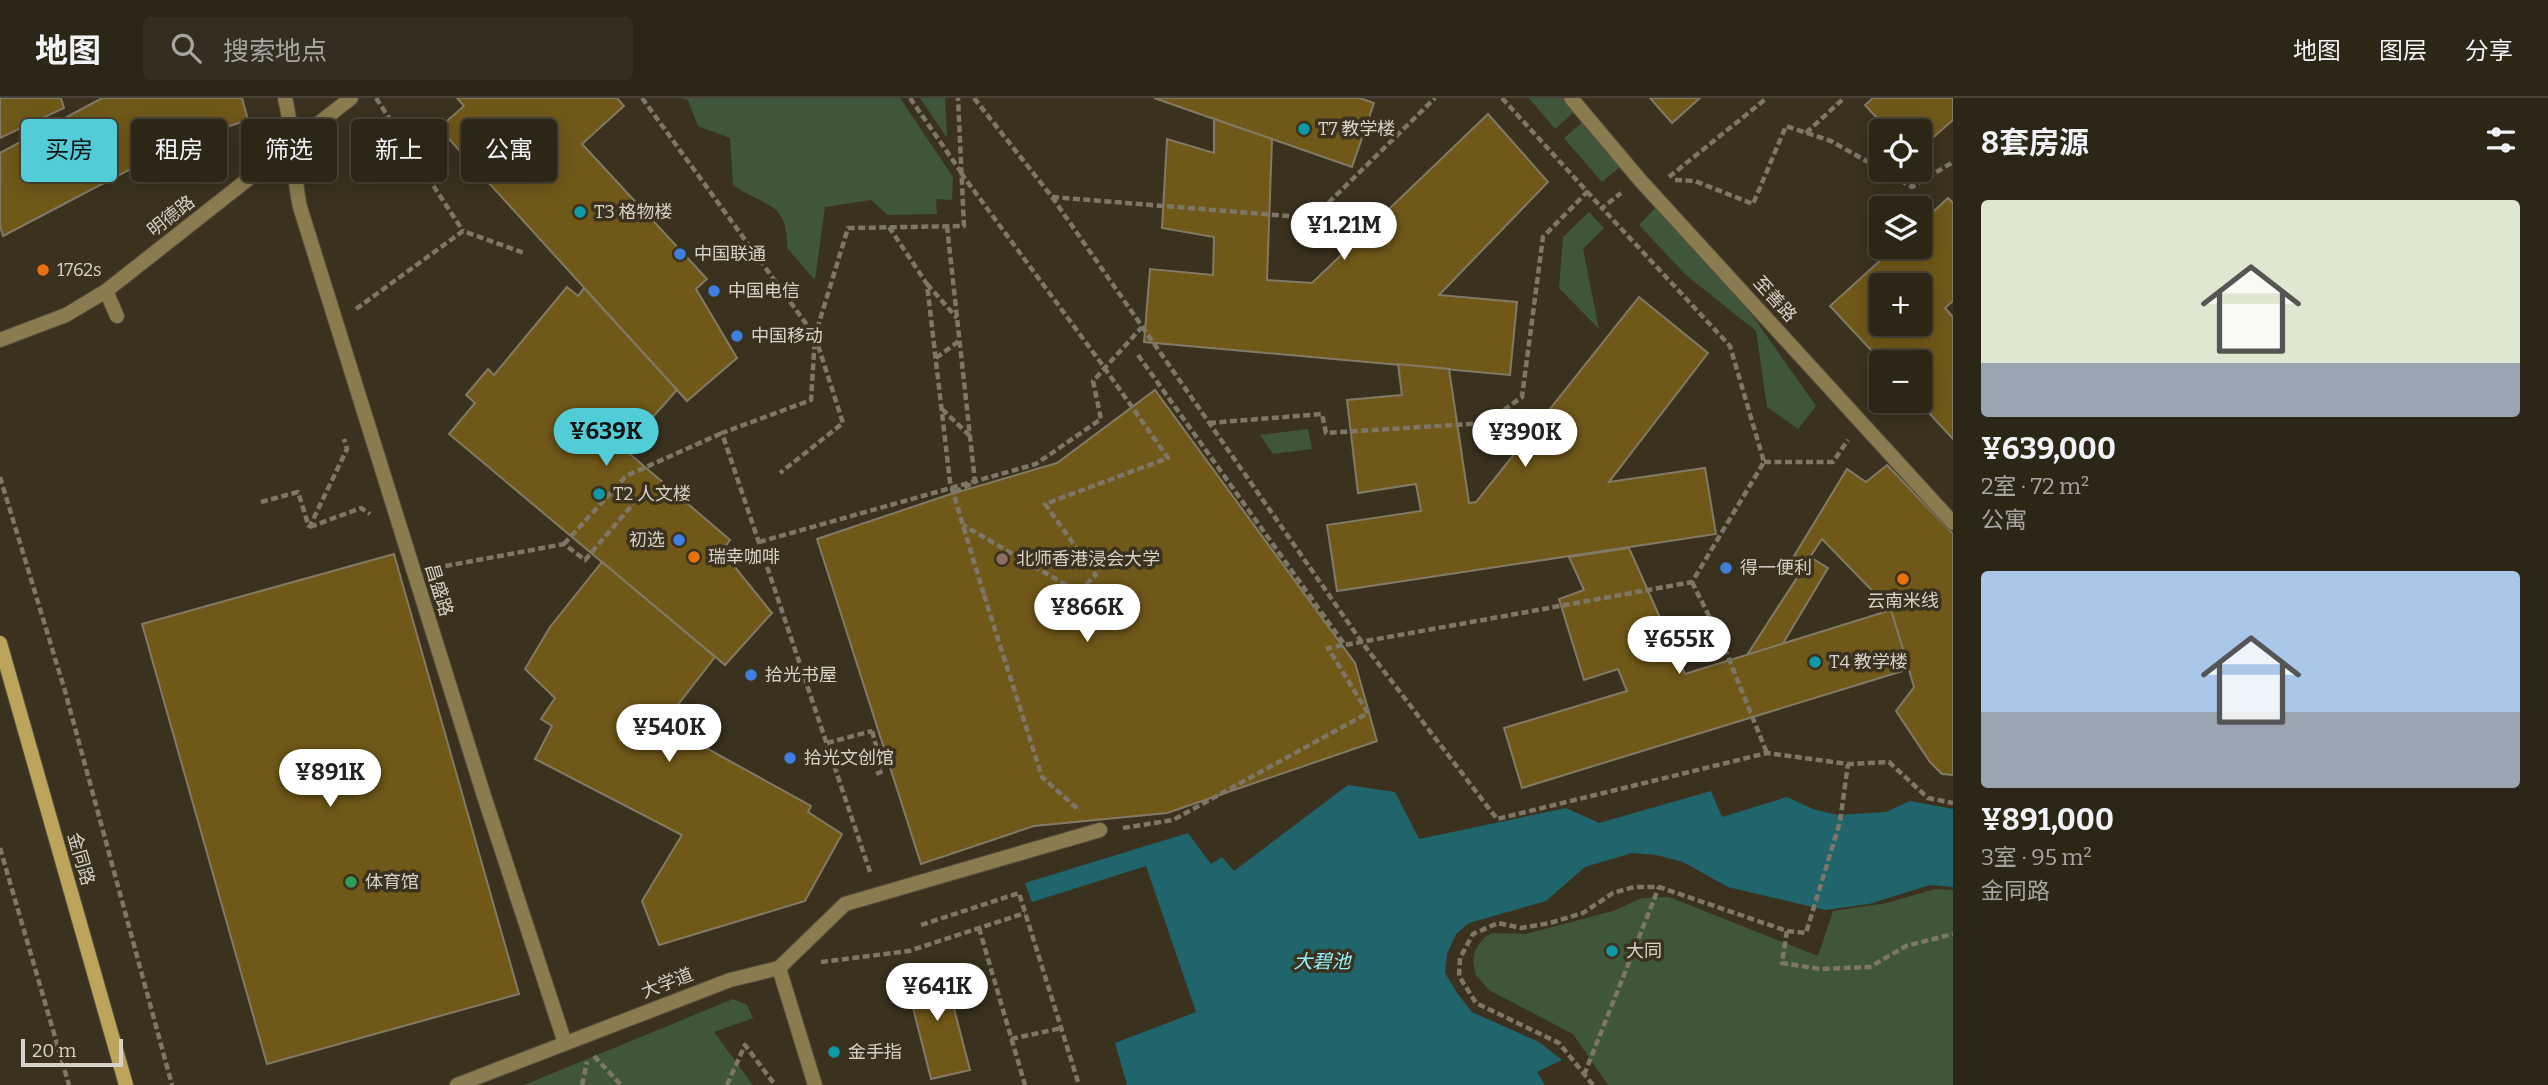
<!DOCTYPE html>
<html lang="zh">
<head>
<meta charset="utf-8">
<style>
	body { margin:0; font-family:Bitter,"Noto Sans SC",serif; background:#342e20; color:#f1f3f6; height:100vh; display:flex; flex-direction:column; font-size:26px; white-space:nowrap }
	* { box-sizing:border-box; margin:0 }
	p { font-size:23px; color:#a6a5a1 }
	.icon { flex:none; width:38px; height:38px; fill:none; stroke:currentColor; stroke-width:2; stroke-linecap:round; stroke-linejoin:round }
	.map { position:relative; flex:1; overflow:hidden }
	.panel { display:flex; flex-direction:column; background:#2c2617; width:595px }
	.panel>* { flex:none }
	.top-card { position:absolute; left:21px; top:21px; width:665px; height:63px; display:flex; gap:14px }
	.controls { position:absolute; left:1869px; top:21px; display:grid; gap:14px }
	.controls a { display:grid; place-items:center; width:63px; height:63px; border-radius:7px; background:#2c2617; box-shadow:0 4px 18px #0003,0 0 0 2px #484336; font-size:35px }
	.scale { position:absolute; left:21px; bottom:18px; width:102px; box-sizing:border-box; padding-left:7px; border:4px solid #d7d2c7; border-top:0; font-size:19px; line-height:24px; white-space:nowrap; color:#d7d2c7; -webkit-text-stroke:5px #3a321f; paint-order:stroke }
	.price { position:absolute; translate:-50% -60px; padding:0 16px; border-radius:24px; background:#fff; color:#222; font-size:23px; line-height:46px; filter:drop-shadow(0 2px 4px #0008) }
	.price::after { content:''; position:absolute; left:50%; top:42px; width:21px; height:16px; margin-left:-10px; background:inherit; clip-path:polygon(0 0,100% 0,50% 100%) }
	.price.active { background:#52ccd6; color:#111 }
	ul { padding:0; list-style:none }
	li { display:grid; align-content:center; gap:14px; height:371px; padding:0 28px }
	li span { display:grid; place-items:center; height:217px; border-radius:7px; color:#555 }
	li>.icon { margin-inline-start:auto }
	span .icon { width:126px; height:126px; fill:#fffc; stroke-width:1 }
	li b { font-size:30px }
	h2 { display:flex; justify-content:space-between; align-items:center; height:84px; padding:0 28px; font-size:30px }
	.pill { padding:0 24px; border-radius:7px; background:#2c2617; box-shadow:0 4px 18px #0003,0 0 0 2px #484336; font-size:24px; line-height:63px }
	.pill.active { background:#52ccd6; color:#111 }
	header { display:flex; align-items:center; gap:42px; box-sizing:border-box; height:98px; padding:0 35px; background:#2c2617; border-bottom:2px solid #484336 }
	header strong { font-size:33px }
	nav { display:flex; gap:38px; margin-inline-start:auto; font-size:24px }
	.search { width:490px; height:63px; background:#342e20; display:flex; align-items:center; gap:18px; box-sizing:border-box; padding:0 24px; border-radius:7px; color:#a6a5a1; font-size:26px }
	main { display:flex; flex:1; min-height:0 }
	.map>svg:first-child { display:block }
	.green { fill:#40563a }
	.water { fill:#20646c }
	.building { fill:#705819; stroke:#837a65; stroke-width:2; fill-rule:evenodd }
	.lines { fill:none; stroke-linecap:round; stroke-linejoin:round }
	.lane-casing { stroke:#564f3d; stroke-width:16 }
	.secondary-casing { stroke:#564f3d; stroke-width:16 }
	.path { stroke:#7e7768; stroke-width:4.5; stroke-dasharray:7 3.5; stroke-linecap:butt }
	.lane { stroke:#8b7c4f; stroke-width:14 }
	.secondary { stroke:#bca55a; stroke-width:14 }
	.path-bridge { stroke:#7e7768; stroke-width:4.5; stroke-dasharray:7 3.5; stroke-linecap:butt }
	.culture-dot { fill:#0f9aa8; stroke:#3a321f; stroke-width:2.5 }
	.shop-dot { fill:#3f7fe0; stroke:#3a321f; stroke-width:2.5 }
	.food-dot { fill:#e8710a; stroke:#3a321f; stroke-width:2.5 }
	.education-dot { fill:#8d6e63; stroke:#3a321f; stroke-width:2.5 }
	.leisure-dot { fill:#2e9e5b; stroke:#3a321f; stroke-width:2.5 }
	.labels { text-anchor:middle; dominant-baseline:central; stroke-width:7; stroke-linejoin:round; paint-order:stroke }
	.poi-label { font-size:18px; fill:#d7d2c7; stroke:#3a321f; text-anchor:start }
	.street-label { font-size:18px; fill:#d7d2c7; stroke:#3a321f }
	.water-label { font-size:19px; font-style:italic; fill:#92f1fe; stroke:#3a321f }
</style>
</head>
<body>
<header>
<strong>地图</strong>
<div class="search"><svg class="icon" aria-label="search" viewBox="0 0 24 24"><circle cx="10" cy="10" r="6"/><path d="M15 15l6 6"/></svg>搜索地点</div>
<nav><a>地图</a><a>图层</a><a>分享</a></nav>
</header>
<main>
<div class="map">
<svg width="1953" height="987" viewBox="0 0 1953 987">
	<rect width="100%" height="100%" fill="#3a321f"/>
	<g class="green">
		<path d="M680 0H900L953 79 952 102 936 101 937 116 888 117 871 102 825 109 815 182 787 150C788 102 765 110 733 87L730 40 698 28 688 2Z"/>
		<polygon points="920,0 945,0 947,40"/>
		<polygon points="1529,0 1562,0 1574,14 1555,31"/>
		<polygon points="1584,23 1622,67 1602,84 1564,40"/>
		<polygon points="1657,108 1752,217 1816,308 1798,331 1767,309 1756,233 1686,177 1639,127"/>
		<polygon points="1589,114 1604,130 1583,151 1599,231 1559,190 1563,139"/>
		<polygon points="1308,331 1312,351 1273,356 1260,337"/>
		<polygon points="1935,791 1953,792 1953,987 1608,987 1573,936 1489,892 1476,877 1473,864 1475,852 1484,840 1492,835 1526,836 1613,813 1642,800 1669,799 1818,858 1833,813 1887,805"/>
		<polygon points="733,901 747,907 753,920 714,934 753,987 524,987"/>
	</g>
	<polygon class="water" points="1348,687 1395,694 1419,741 1566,710 1599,725 1711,693 1722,719 1787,699 1813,711 1838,717 1886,714 1910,703 1953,711 1953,789 1930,787 1869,806 1825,812 1728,789 1683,764 1656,757 1632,755 1585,769 1546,803 1469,825 1456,836 1447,856 1445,875 1457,895 1472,914 1539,944 1562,962 1537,974 1545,987 1127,987 1115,945 1196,914 1146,768 1032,804 1025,785 1188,735 1211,766 1222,759 1234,773"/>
	<g class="building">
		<polygon points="0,0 61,0 64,10 0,40"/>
		<polygon points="102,0 242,0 248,22 186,42 3,138 0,128 0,55"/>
		<polygon points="457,0 617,0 624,8 582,46 707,181 696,191 737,260 687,303 439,30 464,8"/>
		<polygon points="1154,0 1360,0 1374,5 1352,69"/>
		<polygon points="1650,0 1700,0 1672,25"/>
		<polygon points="1873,0 1953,0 1953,22 1920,51 1920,33 1889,33 1865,7"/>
		<polygon points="1488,16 1548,84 1439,197 1517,204 1510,277 1144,244 1150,171 1213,177 1214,139 1162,130 1167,41 1214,55 1214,21 1272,41 1267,182 1312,185"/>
		<path d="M1948 100 1953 105V203L1945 210 1953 219V341L1918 303H1920V264H1882L1830 208 1895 149H1920V126ZM1881 187H1920V226H1881Z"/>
		<polygon points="567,189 578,198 584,190 677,292 624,351 730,442 722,453 772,515 725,567 449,336 475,305 466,297 488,271 494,277"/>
		<polygon points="1639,199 1708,255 1609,384 1705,370 1716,436 1337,493 1327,427 1421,413 1416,386 1358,395 1347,302 1402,297 1398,266 1449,271 1469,405 1476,404"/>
		<polygon points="1155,292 1355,565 1377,643 1167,715 1034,728 921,766 817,441 948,397 1057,365"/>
		<polygon points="1887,367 1953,436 1953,677 1942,676 1930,664 1896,613 1914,589 1891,512 1822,441 1810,459 1828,470 1782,547 1747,557 1800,475 1788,468 1847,371 1866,384"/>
		<polygon points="1629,450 1685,576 1891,512 1909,571 1522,690 1504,630 1627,593 1618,571 1584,582 1559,501 1584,492 1569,459"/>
		<polygon points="394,456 519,896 267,966 142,526"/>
		<polygon points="602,464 715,559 663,626 811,708 808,714 842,736 805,803 659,847 642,803 682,737 535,661 552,628 541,621 555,600 525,571 550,529"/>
		<polygon points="943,868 970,972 931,981 905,878"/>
	</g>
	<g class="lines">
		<g class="lane-casing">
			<g id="lane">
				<path d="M285 0C294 36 292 73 300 109L484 698 565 945"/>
				<polyline points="1571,0 1640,82 1953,425"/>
				<polyline points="106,193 117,218"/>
				<polyline points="0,242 66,217 106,193 351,0"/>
				<polyline points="779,870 845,806 1100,732"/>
				<polyline points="457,987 730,882 779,870 815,987"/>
			</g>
		</g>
		<g class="secondary-casing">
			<polyline id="secondary" points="0,545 126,987"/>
		</g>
		<g class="path">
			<polyline points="376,0 463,133"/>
			<polyline points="642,0 815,238 843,325 780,375"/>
			<polyline points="910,0 961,74"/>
			<polyline points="974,0 1052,99 1313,120 1435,0"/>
			<polyline points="1502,0 1602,110"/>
			<polyline points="1806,35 1844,0"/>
			<polyline points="1669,79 1767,0"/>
			<polyline points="1675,82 1695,83 1753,106 1786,28 1831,43 1912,89 1953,64"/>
			<polyline points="1052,99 1361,543 1497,721 1767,655 1848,666 1889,664 1928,700 1953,705"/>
			<polyline points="927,186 957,220"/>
			<polyline points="356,211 463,133 524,155"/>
			<polyline points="1138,257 1344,546"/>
			<polyline points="936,260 959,243"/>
			<polyline points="942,311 970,338"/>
			<polyline points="1209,325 1322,316 1326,335 1486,325 1522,299 1543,139 1588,93"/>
			<polyline points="1764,364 1833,364 1848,342"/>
			<polyline points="0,379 65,593 172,987"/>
			<polyline points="261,404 298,394 309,429"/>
			<polyline points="310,429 361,410 370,416"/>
			<polyline points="309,430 347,351 344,341"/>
			<polyline points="759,444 1036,366 1101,321 1093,283 1142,229"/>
			<polyline points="564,446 626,378 722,335"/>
			<polyline points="435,470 564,446 585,462 633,406"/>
			<polyline points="1692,484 1722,544 1767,655"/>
			<polyline points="984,497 1042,679 1080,713"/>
			<polyline points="872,633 883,673 876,676"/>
			<polyline points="1123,730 1173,722 1368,615 1328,550 1692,484 1764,364 1730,248 1602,110 1621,95"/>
			<polyline points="0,750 69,987"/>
			<polyline points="870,774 722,335 811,302 815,238 848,130 964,128 958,0"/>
			<polyline points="921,827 1019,795 1079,987"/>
			<polyline points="979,830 1025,987"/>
			<polyline points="1787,833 1782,865 1820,871 1870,869 1906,848 1953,836"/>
			<polyline points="821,864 909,853 1025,815"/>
			<polyline points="1011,941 1062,930"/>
			<polyline points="594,958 621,987"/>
			<polyline points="1584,977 1659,789"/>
			<polyline points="582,987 587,964"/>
			<polyline points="727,987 745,947 775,987"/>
			<polyline points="1593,987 1559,945 1476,905 1459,878 1460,860 1473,836 1498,825 1521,830 1550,825 1583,815 1613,795 1634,789 1659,789 1787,833 1806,835 1840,724 1848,666"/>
		</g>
		<use href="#lane" class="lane"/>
		<use href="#secondary" class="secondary"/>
		<g class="path-bridge">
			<polyline points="961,75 1101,265 1168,360 1045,406 1096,477 1078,494 963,427"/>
			<polyline points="947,128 975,384 953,395"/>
			<polyline points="889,129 927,186 950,384 984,497"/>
			<polyline points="827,645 872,633"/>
		</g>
	</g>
	<g class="culture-dot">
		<circle cx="1304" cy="31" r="7"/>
		<circle cx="580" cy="114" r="7"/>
		<circle cx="599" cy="396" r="7"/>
		<circle cx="1815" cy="564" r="7"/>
		<circle cx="1612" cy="853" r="7"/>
		<circle cx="834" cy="954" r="7"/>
	</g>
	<g class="shop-dot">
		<circle cx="680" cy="156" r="7"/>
		<circle cx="714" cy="193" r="7"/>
		<circle cx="737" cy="238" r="7"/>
		<circle cx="679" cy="442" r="7"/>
		<circle cx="1726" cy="470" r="7"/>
		<circle cx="751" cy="577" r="7"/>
		<circle cx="790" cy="660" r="7"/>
	</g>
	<g class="food-dot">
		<circle cx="43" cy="172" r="7"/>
		<circle cx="694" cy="459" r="7"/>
		<circle cx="1903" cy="481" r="7"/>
	</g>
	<circle class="education-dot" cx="1002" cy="461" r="7"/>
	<circle class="leisure-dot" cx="351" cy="784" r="7"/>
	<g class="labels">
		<g class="poi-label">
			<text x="1318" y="31">T7 教学楼</text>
			<text x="594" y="114">T3 格物楼</text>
			<text x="694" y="156">中国联通</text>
			<text x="57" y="172">1762s</text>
			<text x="728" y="193">中国电信</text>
			<text x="751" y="238">中国移动</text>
			<text x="613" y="396">T2 人文楼</text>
			<text x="665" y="442" text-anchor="end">初选</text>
			<text x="708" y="459">瑞幸咖啡</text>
			<text x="1016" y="461">北师香港浸会大学</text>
			<text x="1740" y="470">得一便利</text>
			<text x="1903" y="503" text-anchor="middle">云南米线</text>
			<text x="1829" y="564">T4 教学楼</text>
			<text x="765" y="577">拾光书屋</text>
			<text x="804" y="660">拾光文创馆</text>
			<text x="365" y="784">体育馆</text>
			<text x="1626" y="853">大同</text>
			<text x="848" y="954">金手指</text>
		</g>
		<g class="street-label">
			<text transform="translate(171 118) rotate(-38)">明德路</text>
			<text transform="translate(1775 201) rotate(48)">至善路</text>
			<text transform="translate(439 492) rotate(73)">昌盛路</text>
			<text transform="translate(81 761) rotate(74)">金同路</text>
			<text transform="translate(667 885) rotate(-21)">大学道</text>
		</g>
		<g class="water-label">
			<text x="1322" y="863">大碧池</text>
		</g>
	</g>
</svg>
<div class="controls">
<a><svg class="icon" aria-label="locate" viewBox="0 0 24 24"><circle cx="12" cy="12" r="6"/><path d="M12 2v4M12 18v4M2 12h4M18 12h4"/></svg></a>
<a><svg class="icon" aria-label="layers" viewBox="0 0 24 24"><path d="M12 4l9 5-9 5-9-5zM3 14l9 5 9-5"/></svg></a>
<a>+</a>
<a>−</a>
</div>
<div class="scale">20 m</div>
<b class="price" style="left:1344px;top:164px">¥1.21M</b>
<b class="price active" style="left:606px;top:370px">¥639K</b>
<b class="price" style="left:1525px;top:371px">¥390K</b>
<b class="price" style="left:1087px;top:546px">¥866K</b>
<b class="price" style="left:1679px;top:578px">¥655K</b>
<b class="price" style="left:669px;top:666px">¥540K</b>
<b class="price" style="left:330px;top:711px">¥891K</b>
<b class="price" style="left:937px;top:925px">¥641K</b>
<div class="top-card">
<a class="pill active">买房</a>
<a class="pill">租房</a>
<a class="pill">筛选</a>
<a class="pill">新上</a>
<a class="pill">公寓</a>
</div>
</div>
<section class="panel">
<h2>8套房源<svg class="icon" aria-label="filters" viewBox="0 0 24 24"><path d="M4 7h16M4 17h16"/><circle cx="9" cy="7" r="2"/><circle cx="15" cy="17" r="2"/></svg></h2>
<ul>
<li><span style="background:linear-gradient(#dfe7d0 75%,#9aa5b1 0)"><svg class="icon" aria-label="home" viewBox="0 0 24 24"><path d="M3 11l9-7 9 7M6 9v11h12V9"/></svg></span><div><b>¥639,000</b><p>2室 · 72 m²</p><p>公寓</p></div></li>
<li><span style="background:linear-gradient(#a9c7e8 65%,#9aa5b1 0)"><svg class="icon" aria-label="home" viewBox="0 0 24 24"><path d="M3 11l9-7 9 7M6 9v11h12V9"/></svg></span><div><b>¥891,000</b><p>3室 · 95 m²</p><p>金同路</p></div></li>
</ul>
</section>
</main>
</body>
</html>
